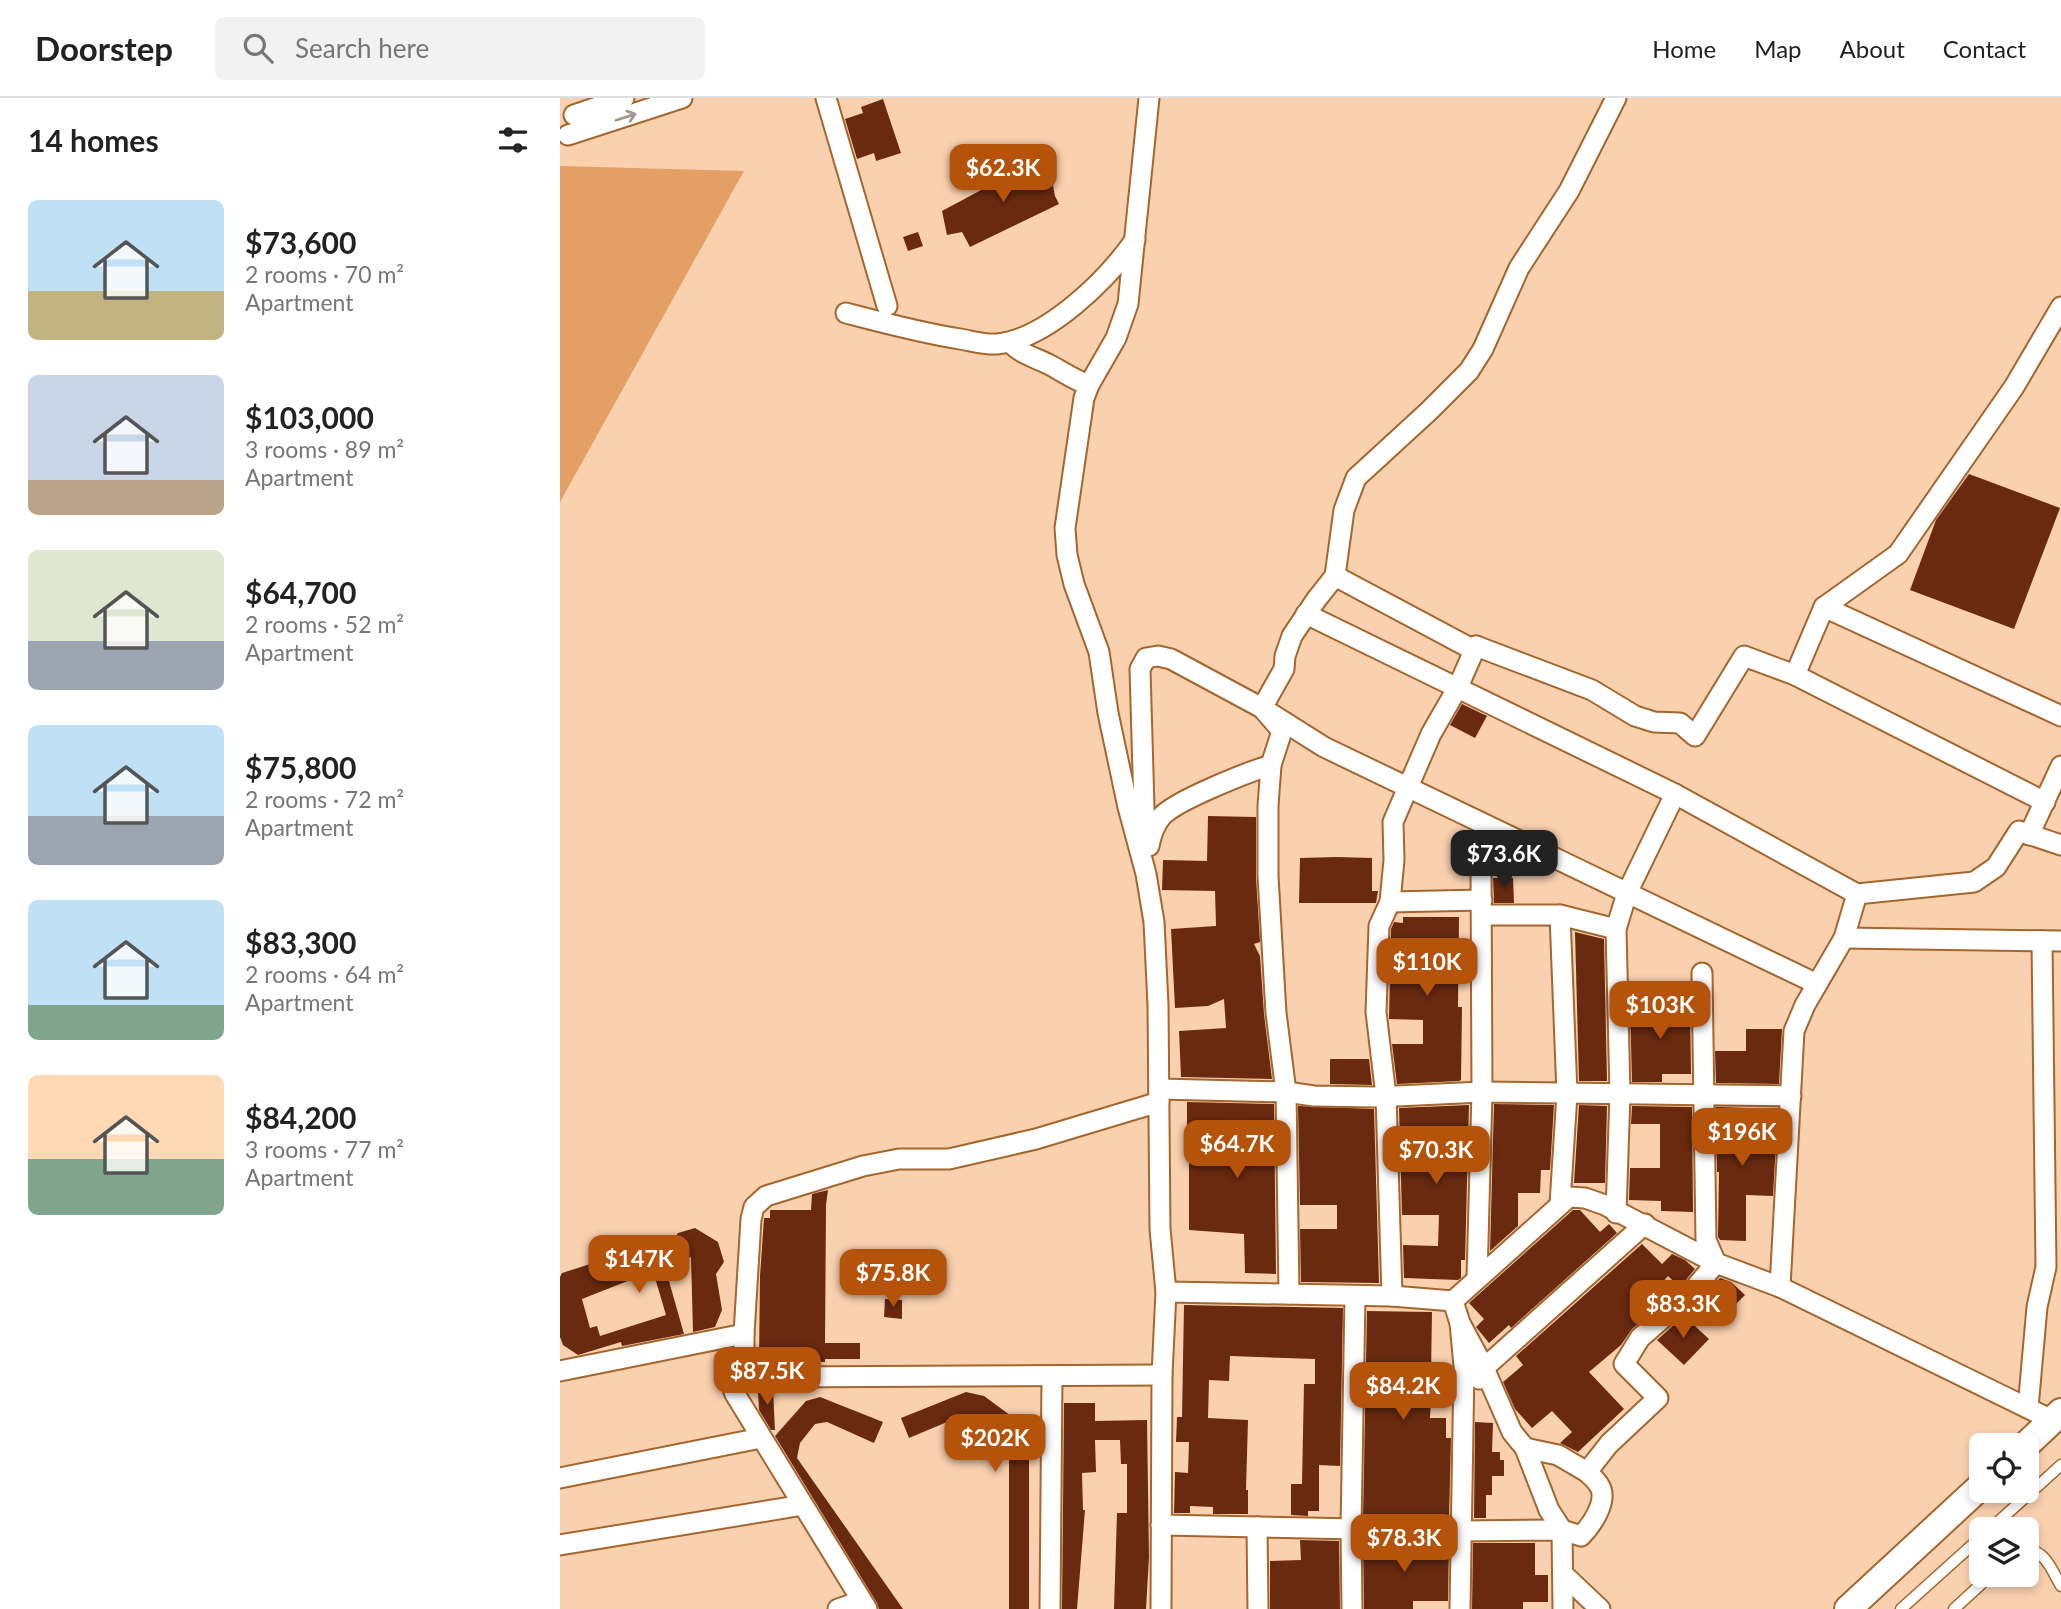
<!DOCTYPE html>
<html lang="en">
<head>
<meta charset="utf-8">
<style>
	body { margin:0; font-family:Lato,sans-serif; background:#f2f2f2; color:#222; height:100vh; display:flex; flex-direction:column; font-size:26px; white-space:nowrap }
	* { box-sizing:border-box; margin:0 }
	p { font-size:23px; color:#767676 }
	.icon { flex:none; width:38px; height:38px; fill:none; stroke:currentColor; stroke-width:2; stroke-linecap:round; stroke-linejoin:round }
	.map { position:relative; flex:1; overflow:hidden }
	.panel { display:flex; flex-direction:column; background:#fff; width:560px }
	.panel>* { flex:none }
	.tools { position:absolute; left:1409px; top:1335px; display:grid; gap:14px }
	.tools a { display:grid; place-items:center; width:70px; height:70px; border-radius:10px; background:#fff; box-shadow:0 4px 10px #0003; font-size:35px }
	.price { position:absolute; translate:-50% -60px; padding:0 16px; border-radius:14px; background:#b45309; color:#fff; font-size:23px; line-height:46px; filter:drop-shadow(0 2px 4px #0008) }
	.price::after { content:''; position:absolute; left:50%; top:42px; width:21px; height:16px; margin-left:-10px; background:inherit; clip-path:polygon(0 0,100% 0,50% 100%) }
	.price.current { background:#222; color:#fff }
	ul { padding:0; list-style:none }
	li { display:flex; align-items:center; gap:21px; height:175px; padding:0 28px }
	li span { display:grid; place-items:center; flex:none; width:196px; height:140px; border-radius:10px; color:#555 }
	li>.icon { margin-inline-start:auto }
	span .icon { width:84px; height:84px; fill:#fffc; stroke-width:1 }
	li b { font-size:30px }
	h2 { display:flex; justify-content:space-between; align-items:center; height:84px; padding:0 28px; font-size:30px }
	header { display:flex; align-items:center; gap:42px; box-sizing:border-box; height:98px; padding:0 35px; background:#fff; border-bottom:2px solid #e0e0e0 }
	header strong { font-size:33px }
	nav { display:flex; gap:38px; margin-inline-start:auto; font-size:24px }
	.search { width:490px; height:63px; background:#f2f2f2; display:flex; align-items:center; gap:18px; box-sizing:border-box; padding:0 24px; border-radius:10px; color:#767676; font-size:26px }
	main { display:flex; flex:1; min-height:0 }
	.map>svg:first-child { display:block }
	.green { fill:#e49f64 }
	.building { fill:#6a2a10; fill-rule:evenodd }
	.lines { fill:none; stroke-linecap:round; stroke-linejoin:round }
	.lane-casing { stroke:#a4662c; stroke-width:13 }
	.street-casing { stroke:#a4662c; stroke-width:23 }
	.secondary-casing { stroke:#a4662c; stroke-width:30 }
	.lane { stroke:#fff; stroke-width:10 }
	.street { stroke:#fff; stroke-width:19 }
	.secondary { stroke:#fff; stroke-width:26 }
	.oneway { stroke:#a2978c }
</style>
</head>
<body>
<header>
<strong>Doorstep</strong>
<div class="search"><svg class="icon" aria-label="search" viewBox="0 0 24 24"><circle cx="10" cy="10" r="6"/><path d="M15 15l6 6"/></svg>Search here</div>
<nav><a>Home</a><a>Map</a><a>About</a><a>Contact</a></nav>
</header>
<main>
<section class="panel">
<h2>14 homes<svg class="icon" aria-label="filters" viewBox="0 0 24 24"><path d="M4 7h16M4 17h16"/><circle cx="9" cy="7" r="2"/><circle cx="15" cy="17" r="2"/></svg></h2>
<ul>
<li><span style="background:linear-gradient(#bfe0f5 65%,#c2b280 0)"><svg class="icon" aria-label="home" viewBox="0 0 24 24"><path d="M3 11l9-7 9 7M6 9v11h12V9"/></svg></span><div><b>$73,600</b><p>2 rooms · 70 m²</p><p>Apartment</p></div></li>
<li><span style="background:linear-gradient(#c9d6e8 75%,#b9a48a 0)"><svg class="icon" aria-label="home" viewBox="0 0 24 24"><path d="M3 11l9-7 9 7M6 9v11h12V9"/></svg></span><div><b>$103,000</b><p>3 rooms · 89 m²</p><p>Apartment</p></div></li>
<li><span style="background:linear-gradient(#dfe7d0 65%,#9aa5b1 0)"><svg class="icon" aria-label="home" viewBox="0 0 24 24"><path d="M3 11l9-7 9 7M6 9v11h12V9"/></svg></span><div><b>$64,700</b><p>2 rooms · 52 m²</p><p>Apartment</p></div></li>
<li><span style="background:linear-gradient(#bfe0f5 65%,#9aa5b1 0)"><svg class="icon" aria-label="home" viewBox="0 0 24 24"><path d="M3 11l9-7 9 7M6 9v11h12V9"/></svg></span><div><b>$75,800</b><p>2 rooms · 72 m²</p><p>Apartment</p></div></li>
<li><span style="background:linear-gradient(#bfe0f5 75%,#7fa58c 0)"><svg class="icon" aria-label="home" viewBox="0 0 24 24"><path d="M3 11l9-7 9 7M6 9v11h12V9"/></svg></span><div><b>$83,300</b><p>2 rooms · 64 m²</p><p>Apartment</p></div></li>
<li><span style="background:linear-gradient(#ffd9b3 60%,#7fa58c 0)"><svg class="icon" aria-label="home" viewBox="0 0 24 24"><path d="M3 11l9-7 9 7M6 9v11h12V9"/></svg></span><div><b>$84,200</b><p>3 rooms · 77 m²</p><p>Apartment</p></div></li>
</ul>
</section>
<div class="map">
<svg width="1501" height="1511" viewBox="0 0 1501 1511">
	<rect width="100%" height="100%" fill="#fad1af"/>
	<polygon class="green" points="0,68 184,73 0,404"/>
	<g class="building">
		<polygon points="323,1 341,55 316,63 314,55 297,61 285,21 303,15 301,9"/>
		<polygon points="483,59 490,72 495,98 499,106 410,149 402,134 387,137 382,113"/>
		<polygon points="358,134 363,148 348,153 343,139"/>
		<polygon points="1409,376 1500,410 1454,531 1350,492 1376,422"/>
		<polygon points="902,606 927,618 915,640 890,627"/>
		<polygon points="648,718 696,719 696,779 700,844 694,846 700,858 704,916 712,981 621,979 619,933 666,930 664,901 648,908 615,910 611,831 656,828 655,793 602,792 603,762 647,763"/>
		<polygon points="777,759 812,760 812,793 818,793 816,805 739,805 740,760"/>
		<polygon points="933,780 953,780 954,805 934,805"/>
		<polygon points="843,819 899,819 898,909 902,909 901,982 899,983 837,986 832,946 863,946 863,922 829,921 831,831 834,824 843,825"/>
		<polygon points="1015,834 1044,841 1047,983 1019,983"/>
		<polygon points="1089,901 1103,901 1103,907 1130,907 1131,976 1102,976 1102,984 1072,984 1070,909 1089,909"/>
		<polygon points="1186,931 1222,931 1219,986 1156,985 1155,953 1186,953"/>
		<polygon points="770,961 809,961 812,987 770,986"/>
		<polygon points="627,1004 714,1006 716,1176 685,1175 684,1136 629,1132 629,1051 674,1051 674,1028 627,1028"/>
		<polygon points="934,1006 994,1007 990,1072 981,1072 980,1095 958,1095 958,1128 930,1153"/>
		<polygon points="909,1007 905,1162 901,1162 901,1180 898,1182 844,1180 843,1147 878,1148 879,1117 842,1117 839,1010"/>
		<polygon points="1019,1007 1047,1008 1045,1085 1014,1085"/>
		<polygon points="738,1008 814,1011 819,1185 741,1184 740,1131 777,1131 777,1107 740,1107"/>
		<polygon points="1072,1008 1132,1009 1133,1114 1101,1113 1101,1103 1069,1102 1070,1070 1100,1070 1100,1026 1071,1026"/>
		<polygon points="1156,1009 1187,1010 1187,1027 1217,1027 1213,1098 1186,1097 1186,1143 1160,1142 1158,1139 1159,1074 1157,1074"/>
		<polygon points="268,1092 266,1107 265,1245 300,1245 300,1261 265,1261 265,1264 199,1263 200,1178 204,1120 210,1120 210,1112 251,1112 252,1096"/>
		<polygon points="1013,1112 1020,1112 1040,1134 1049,1126 1057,1135 951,1230 949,1227 929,1245 916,1229 924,1221 909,1205"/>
		<path d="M135 1130 158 1144 164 1164 156 1176 162 1212 155 1229 133 1234 131 1159 105 1169 124 1236 62 1248 61 1244 18 1257 3 1247 0 1239V1179L2 1175 115 1139 118 1135ZM93 1173 106 1217 40 1238 37 1228 30 1230 22 1201Z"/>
		<polygon points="1082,1146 1102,1166 1112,1156 1125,1162 1135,1171 1120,1189 1108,1178 1091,1197 1099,1207 1072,1231 1061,1247 1029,1274 1064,1311 1018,1354 1000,1345 1012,1334 992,1313 972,1330 955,1311 943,1284 963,1267 956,1258"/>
		<polygon points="1160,1180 1171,1184 1185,1197 1170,1212 1149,1192"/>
		<polygon points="325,1201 342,1202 342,1221 324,1219"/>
		<polygon points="624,1207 783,1210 780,1368 759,1367 759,1413 748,1413 748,1418 731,1417 731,1386 742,1386 744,1286 755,1286 755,1261 670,1258 669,1283 649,1282 648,1320 688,1322 686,1392 688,1392 688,1416 653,1416 653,1409 630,1408 630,1415 614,1415 615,1374 628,1375 629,1344 616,1344 617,1319 622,1319"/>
		<polygon points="807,1213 872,1214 871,1277 866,1277 867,1300 871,1300 870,1320 886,1320 886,1340 891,1340 889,1421 803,1419"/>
		<polygon points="1124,1218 1149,1241 1124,1267 1097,1242"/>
		<polygon points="213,1292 215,1332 211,1332 199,1312 198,1293"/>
		<polygon points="406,1294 424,1298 462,1326 469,1342 469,1511 449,1511 449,1354 422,1323 399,1319 349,1340 341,1320"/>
		<polygon points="260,1299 323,1324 314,1345 267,1324 255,1326 240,1345 237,1360 343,1511 319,1511 317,1505 215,1338 246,1303"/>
		<polygon points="504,1305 535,1305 535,1323 587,1322 589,1459 586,1511 554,1511 557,1415 567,1415 567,1366 561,1366 560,1342 535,1342 536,1374 522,1375 523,1412 525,1412 517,1511 502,1511"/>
		<polygon points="915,1324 933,1325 932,1354 940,1354 940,1362 944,1362 944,1378 932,1378 932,1397 926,1397 926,1420 914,1420"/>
		<polygon points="740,1442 779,1443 780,1511 710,1511 710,1463 741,1462"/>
		<polygon points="803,1443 889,1445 888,1503 853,1503 853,1511 804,1511"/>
		<polygon points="913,1445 975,1445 975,1477 988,1477 988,1504 963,1504 963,1511 912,1511"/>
	</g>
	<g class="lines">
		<g class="lane-casing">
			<g id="lane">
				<polyline points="1429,1432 1501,1367"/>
				<path d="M1466 1451C1486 1453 1492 1473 1501 1488"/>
				<polyline points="1341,1511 1421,1439"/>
				<polyline points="1394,1511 1431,1477"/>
			</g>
		</g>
		<g class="street-casing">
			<g id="street">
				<polyline points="266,0 327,208"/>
				<polyline points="589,0 568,206 556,240 529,287 524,300 505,430 507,457 514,486 539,554 548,615 568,709 586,776 594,824 598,907 600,1131 606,1194 602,1277 601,1511"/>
				<polyline points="14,17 64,0"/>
				<polyline points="8,37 122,0"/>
				<path d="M286 215C324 225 361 235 400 241 412 243 425 247 437 246 487 241 547 182 575 142"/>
				<path d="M450 244C460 256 474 259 488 266 502 273 514 282 529 287"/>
				<polyline points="775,478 910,550 916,548 1032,592 1075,618 1094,624 1120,625 1135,638 1184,558 1235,577 1264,509 1338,456 1454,289 1501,209"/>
				<polyline points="1264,509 1501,618"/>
				<polyline points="746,516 1115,696 1297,796 1414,784 1436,769 1459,733 1501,747"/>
				<polyline points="1235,577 1485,704"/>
				<polyline points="1469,737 1501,668"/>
				<polyline points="585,744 580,571 586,560 598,558 611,561 702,610 764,649 1257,886"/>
				<path d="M589 748C591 737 595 726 602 718 617 702 688 674 711 667"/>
				<polyline points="830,804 922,802"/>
				<polyline points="923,817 1000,817 1056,831"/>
				<polyline points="1284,840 1501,843"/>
				<polyline points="1142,875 1146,1142 1156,1165 1220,1189 1492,1322"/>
				<polyline points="599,991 726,994 754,998 815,999 922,994 1231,998"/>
				<polyline points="1000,1106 1007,996 1000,817"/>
				<polyline points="1056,1115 1060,996 1056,831 1067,795 1115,696"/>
				<polyline points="917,1180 922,994 921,771"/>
				<polyline points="1220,1189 1234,933 1245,907 1284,840 1297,796"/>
				<polyline points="606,1194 832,1198 893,1203 900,1225 904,1268 900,1511"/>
				<polyline points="729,1196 726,994 716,915 708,778 708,708 711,667 722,633 702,610 724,571 725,558 732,538 756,502 775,478 784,412 796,380 869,313 909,273 923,251 959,170 1009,93 1056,0"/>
				<polyline points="832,1198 826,998 816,914 819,828 830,804 834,762 833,724 871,636 898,589 916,548"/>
				<path d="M893 1203 1009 1099 1025 1100 1045 1107 1156 1165 1129 1197 1080 1240 1064 1266 1098 1300 1049 1346 1027 1374C1031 1378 1036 1382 1039 1387 1049 1402 1032 1427 1021 1438L1002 1432 989 1412 965 1350 952 1334 924 1270 900 1225"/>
				<polyline points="0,1273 184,1236"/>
				<polyline points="184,1281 184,1236 191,1121 194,1109 206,1098 303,1068 339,1061 389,1061 476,1041 599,1004"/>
				<polyline points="919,1281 924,1270 1085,1126"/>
				<polyline points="1468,1310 1477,1209 1486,1169 1482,843"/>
				<polyline points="965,1350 998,1357 1027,1374"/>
				<polyline points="0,1380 201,1340"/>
				<polyline points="601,1427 900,1433 1002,1432 1003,1511"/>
				<polyline points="697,1429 698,1511"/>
				<polyline points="0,1447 243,1407"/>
				<polyline points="1003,1476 1040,1511"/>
				<polyline points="278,1511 301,1503"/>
				<polyline points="307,1511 175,1296 172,1287 174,1283 216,1279 602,1277"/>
				<polyline points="490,1511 492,1278"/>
				<polyline points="792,1511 791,1431 795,1198"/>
			</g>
		</g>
		<g class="secondary-casing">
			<g id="secondary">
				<polyline points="1465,1348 1501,1314"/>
				<polyline points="1288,1511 1421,1388"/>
			</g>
		</g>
		<use href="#lane" class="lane"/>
		<use href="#street" class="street"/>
		<use href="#secondary" class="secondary"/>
	</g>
	<defs><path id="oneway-shaft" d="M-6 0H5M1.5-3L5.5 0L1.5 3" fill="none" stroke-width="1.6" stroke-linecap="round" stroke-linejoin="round" transform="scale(1.75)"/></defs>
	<use class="oneway" href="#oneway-shaft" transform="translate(66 19) rotate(-18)"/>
</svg>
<div class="tools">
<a><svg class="icon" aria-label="locate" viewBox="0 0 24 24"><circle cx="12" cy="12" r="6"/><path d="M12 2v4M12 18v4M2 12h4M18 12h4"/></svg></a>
<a><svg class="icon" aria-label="layers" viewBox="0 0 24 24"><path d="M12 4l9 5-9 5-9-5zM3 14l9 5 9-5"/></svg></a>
</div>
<b class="price" style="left:443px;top:106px">$62.3K</b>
<b class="price current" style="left:944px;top:792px">$73.6K</b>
<b class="price" style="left:867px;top:900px">$110K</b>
<b class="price" style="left:1100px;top:943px">$103K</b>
<b class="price" style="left:1182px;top:1070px">$196K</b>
<b class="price" style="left:677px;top:1082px">$64.7K</b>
<b class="price" style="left:876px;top:1088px">$70.3K</b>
<b class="price" style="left:79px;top:1197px">$147K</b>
<b class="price" style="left:333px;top:1211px">$75.8K</b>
<b class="price" style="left:1123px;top:1242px">$83.3K</b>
<b class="price" style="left:207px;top:1309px">$87.5K</b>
<b class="price" style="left:843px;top:1324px">$84.2K</b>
<b class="price" style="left:435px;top:1376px">$202K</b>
<b class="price" style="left:844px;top:1476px">$78.3K</b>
</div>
</main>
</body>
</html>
